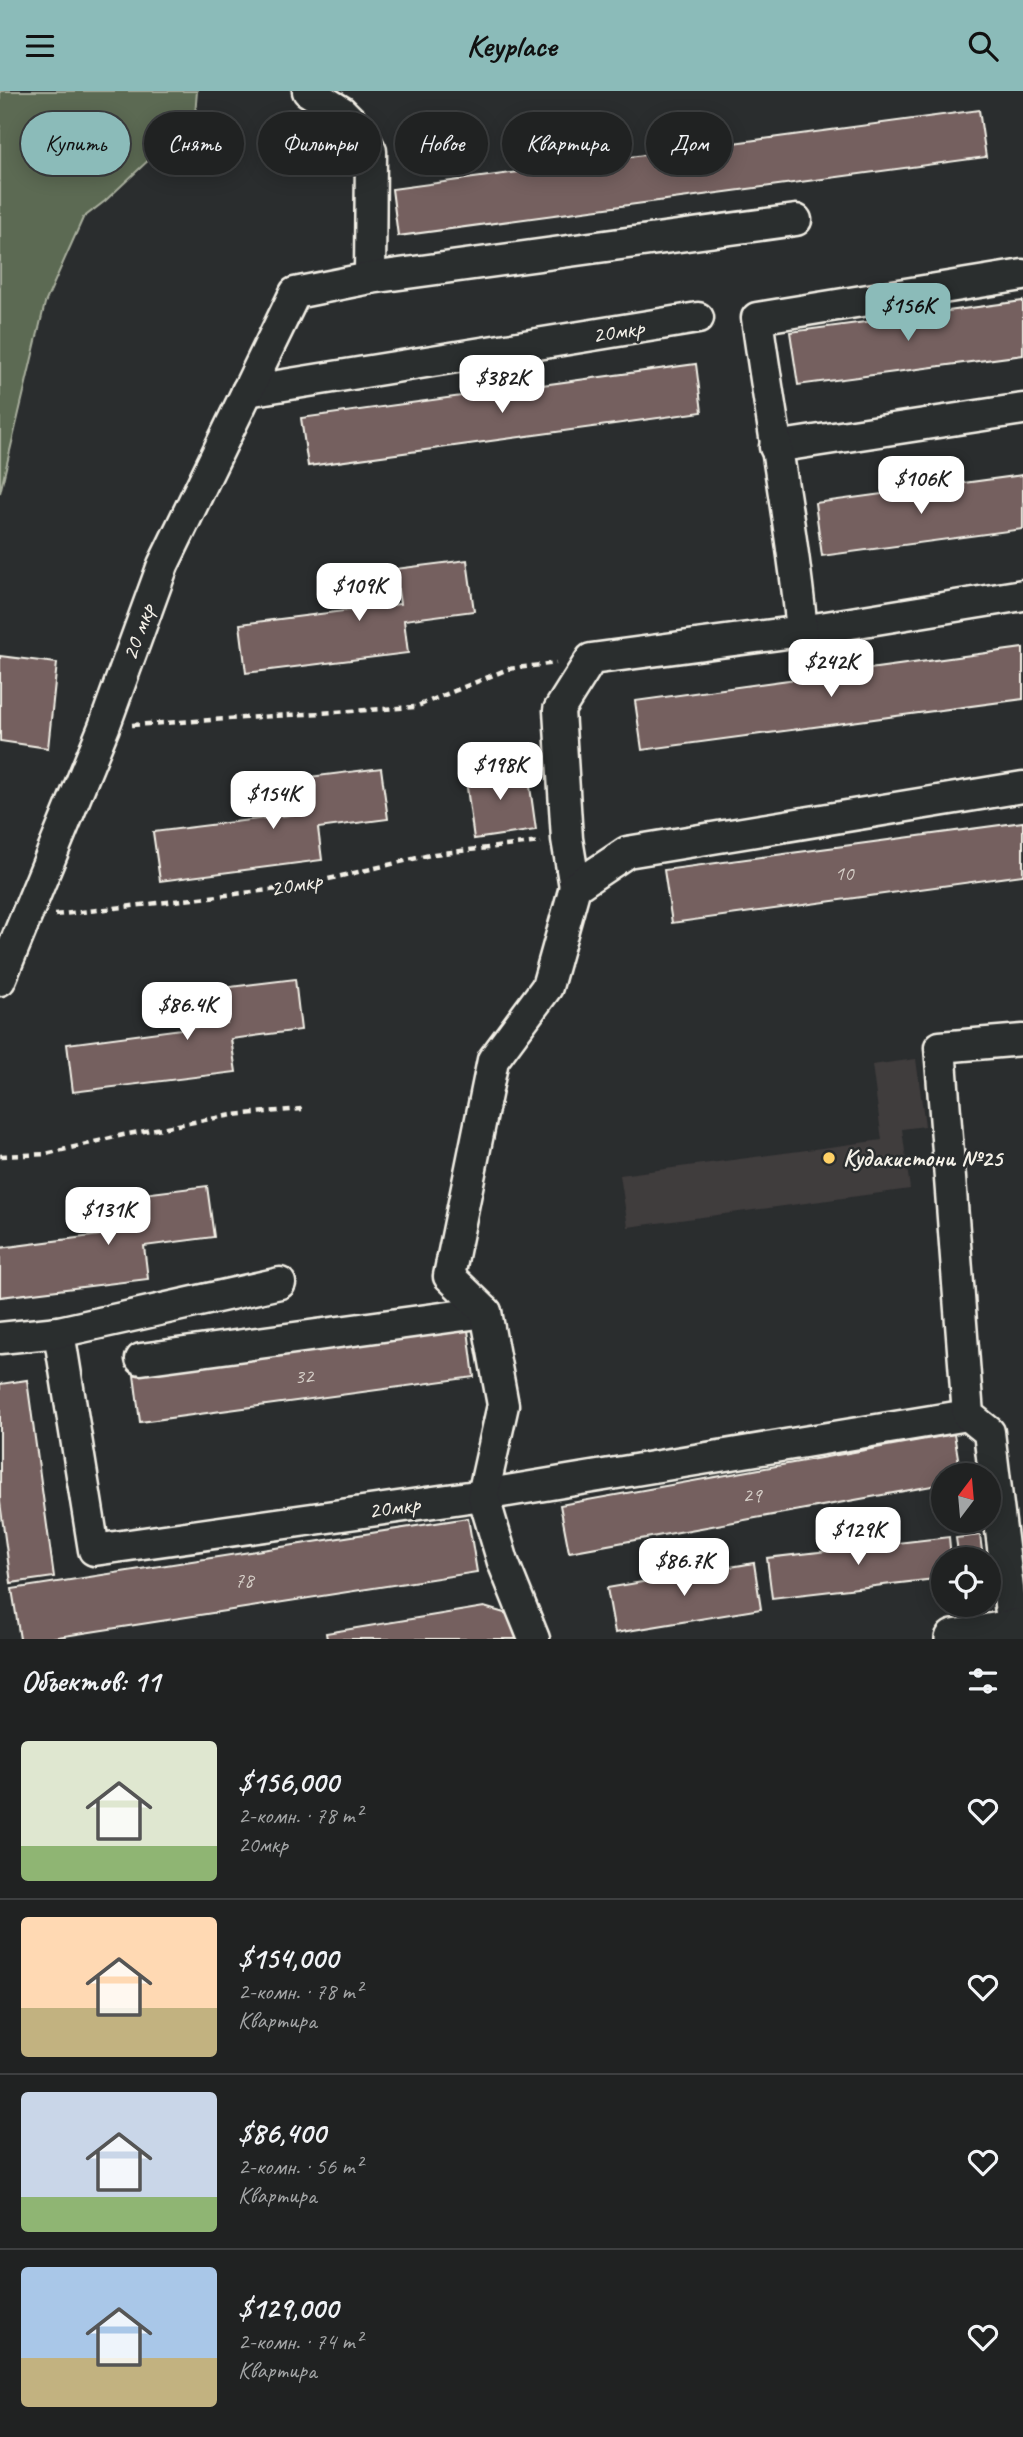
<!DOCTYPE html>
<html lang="ru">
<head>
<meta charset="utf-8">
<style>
	body { margin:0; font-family:Caveat,sans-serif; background:#2d2f2f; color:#f1f3f6; height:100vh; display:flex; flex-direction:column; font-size:26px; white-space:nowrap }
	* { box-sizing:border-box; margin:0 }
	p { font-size:23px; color:#a2a4a5 }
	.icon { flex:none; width:38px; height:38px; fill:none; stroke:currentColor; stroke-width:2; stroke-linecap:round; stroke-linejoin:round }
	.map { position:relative; height:1548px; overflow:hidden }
	.side { display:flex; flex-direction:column; background:#202222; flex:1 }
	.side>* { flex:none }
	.guide { position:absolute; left:21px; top:21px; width:982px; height:63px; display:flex; gap:14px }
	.needle { width:46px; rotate:16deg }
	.buttons { position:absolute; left:931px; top:1372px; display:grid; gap:14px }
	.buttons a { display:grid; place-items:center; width:70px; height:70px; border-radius:50%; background:#202222; box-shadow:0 4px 18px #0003,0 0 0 2px #3d3f40; font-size:35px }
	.price { position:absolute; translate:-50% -60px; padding:0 16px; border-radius:14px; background:#fff; color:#222; font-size:23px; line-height:46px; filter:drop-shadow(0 2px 4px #0008) }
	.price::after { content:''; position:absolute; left:50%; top:42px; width:21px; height:16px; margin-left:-10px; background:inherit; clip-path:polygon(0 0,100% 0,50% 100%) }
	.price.selected { background:#8bbbb9; color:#111 }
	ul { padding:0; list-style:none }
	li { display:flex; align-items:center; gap:21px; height:175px; padding:0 21px }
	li+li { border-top:2px solid #3d3f40 }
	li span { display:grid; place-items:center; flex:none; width:196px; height:140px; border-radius:7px; color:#555 }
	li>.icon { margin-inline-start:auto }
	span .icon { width:84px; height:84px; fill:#fffc; stroke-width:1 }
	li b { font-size:30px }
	h2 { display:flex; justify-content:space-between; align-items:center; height:84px; padding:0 21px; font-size:30px }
	.chip { padding:0 24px; border-radius:32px; background:#202222; box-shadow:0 4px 18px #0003,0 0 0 2px #3d3f40; font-size:24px; line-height:63px }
	.chip.selected { background:#8bbbb9; color:#111 }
	header { display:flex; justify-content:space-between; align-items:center; height:91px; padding:0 21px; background:#8bbbb9; color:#111; font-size:32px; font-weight:600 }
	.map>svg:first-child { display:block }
	.built { fill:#403c3d }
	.green { fill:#5c6a52; stroke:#a8ae9d; stroke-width:2 }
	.building { fill:#74605f; stroke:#f4f1e8; stroke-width:2 }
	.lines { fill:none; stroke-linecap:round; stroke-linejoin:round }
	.minor-casing { stroke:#f4f1e8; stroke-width:35 }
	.major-casing { stroke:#f4f1e8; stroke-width:42 }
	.path { stroke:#f4f1e8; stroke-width:4.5; stroke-dasharray:7 5; stroke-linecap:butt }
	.minor { stroke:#2a2d2e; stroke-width:30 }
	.major { stroke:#2a2d2e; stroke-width:37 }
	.poi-dot { fill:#ffd166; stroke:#2a2d2e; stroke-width:2.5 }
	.labels { text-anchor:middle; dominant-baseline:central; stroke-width:5; stroke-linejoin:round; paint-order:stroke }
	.number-label { font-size:21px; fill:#d4cdc6 }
	.street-label { font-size:24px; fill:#f4f1e8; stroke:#2a2d2e }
	.poi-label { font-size:24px; font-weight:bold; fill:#f4f1e8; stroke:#2a2d2e; text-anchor:start }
</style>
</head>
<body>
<header><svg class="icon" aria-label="menu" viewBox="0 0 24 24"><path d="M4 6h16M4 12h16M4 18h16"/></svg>Keyplace<svg class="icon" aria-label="search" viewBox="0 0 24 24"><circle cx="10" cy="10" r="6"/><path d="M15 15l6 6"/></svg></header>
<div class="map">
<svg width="1023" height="1548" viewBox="0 0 1023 1548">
	<rect width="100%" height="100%" fill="#2a2d2e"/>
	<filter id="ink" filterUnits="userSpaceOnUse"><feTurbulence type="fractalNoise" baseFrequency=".0143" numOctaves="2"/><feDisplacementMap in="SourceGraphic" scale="14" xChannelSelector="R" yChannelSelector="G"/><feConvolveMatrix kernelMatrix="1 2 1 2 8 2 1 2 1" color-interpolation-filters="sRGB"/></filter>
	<g filter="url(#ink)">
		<polygon class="built" points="916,968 925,1035 902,1038 910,1098 628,1136 620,1084 882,1049 872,974"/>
		<polygon class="green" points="0,0 197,0 194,37 153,65 105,110 83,127 45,212 0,402"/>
		<g class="building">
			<polygon points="979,19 986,66 398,145 392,98"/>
			<polygon points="1023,210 1023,264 798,294 790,241"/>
			<polygon points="696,273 702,321 308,375 301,327"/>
			<polygon points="1023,384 1023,438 822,465 815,412"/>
			<polygon points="467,469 474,520 404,529 408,562 246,582 240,533 400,513 395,478"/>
			<polygon points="1023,557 1023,608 642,659 635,610"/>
			<polygon points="0,565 57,572 48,657 0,650"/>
			<polygon points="527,674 536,739 474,748 465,682"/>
			<polygon points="381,677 388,728 318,737 322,769 160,790 153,741 314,721 309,686"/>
			<polygon points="1023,731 1023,784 672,832 664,779"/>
			<polygon points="295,888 301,939 231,948 236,981 73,1001 67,953 227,932 222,897"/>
			<polygon points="207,1095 214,1146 144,1155 148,1188 0,1206 0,1157 139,1139 135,1104"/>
			<polygon points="468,1239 474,1286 140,1331 134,1284"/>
			<polygon points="27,1289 54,1486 11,1492 0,1411 0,1293"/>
			<polygon points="954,1343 961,1384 943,1384 943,1393 569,1461 560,1414"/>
			<polygon points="468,1427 477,1481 45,1548 20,1548 12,1498"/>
			<polygon points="980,1444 983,1468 959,1468 956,1447"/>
			<polygon points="949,1446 951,1468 943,1468 943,1487 772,1507 767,1467"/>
			<polygon points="754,1472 761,1518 615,1542 607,1497"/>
			<polygon points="484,1516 518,1526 532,1548 327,1548 326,1542"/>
		</g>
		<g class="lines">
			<g class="minor-casing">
				<g id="minor">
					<polyline points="308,0 342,21 360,39 371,60 370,187"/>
					<polyline points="247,300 698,227"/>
					<polyline points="775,356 1023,318"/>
					<polyline points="802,540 1023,504"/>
					<path d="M575 796 567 748 559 619 591 568 802 540C792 435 771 331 757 227L1023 184"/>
					<polyline points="0,889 104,636 163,474 295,202 370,187 796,129"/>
					<polyline points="59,1241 94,1459 483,1404 968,1324"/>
					<polyline points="0,1247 59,1241 280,1192"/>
					<polyline points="141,1268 486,1221"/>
					<polyline points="1013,1538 989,1341 968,1324 940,956 1023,949"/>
					<polyline points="534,1548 503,1471 483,1404 503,1314 486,1221 449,1185 493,969 547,896 575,796 627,761 1023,696"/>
				</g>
			</g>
			<g class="major-casing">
				<polyline id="major" points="954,1548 1023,1536"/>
			</g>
			<g class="path">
				<polyline points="132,634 415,616 508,578 556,572"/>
				<polyline points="55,824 295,796 434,763 541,751"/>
				<polyline points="0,1065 46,1063 123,1044 232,1024 302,1018"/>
			</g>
			<use href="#minor" class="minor"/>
			<use href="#major" class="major"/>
		</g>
	</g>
	<circle class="poi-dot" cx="829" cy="1067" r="7"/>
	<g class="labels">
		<g class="number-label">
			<text x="844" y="782">10</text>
			<text x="304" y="1285">32</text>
			<text x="752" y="1404">29</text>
			<text x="244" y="1489">78</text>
		</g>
		<g class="street-label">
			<text transform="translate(618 240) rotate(-9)">20мкр</text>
			<text transform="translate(138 541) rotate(-70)">20 мкр</text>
			<text transform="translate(296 793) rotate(-10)">20мкр</text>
			<text transform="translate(394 1416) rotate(-8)">20мкр</text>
		</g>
		<g class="poi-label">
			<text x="843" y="1067">Кудакистони №25</text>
		</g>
	</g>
</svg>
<div class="buttons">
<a><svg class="needle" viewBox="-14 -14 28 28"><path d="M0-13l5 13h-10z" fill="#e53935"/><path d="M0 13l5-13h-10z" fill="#a2a4a5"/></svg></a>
<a><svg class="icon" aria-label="locate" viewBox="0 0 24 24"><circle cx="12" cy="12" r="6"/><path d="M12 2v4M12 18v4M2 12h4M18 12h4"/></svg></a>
</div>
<b class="price selected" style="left:908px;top:252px">$156K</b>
<b class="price" style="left:502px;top:324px">$382K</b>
<b class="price" style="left:921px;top:425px">$106K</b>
<b class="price" style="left:359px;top:532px">$109K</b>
<b class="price" style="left:831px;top:608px">$242K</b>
<b class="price" style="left:500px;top:711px">$198K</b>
<b class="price" style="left:273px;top:740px">$154K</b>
<b class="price" style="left:187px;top:951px">$86.4K</b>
<b class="price" style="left:108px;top:1156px">$131K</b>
<b class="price" style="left:858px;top:1476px">$129K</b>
<b class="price" style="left:684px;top:1507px">$86.7K</b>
<div class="guide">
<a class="chip selected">Купить</a>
<a class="chip">Снять</a>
<a class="chip">Фильтры</a>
<a class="chip">Новое</a>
<a class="chip">Квартира</a>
<a class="chip">Дом</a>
</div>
</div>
<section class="side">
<h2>Объектов: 11<svg class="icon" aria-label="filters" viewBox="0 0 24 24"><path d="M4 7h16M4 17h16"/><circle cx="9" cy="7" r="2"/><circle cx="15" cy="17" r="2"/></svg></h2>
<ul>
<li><span style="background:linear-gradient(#dfe7d0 75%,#8fb573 0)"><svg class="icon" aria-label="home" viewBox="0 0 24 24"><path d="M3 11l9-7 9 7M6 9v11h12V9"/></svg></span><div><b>$156,000</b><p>2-комн. · 78 m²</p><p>20мкр</p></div><svg class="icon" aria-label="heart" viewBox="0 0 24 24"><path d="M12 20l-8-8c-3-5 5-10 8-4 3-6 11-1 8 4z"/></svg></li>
<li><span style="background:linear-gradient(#ffd9b3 65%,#c2b280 0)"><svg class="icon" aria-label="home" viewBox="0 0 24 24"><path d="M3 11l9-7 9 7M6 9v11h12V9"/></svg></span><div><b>$154,000</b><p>2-комн. · 78 m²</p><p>Квартира</p></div><svg class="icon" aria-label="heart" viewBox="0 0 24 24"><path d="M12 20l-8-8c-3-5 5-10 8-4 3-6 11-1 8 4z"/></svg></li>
<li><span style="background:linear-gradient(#c9d6e8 75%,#8fb573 0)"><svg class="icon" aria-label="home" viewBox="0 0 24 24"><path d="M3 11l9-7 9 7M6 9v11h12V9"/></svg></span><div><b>$86,400</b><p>2-комн. · 56 m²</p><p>Квартира</p></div><svg class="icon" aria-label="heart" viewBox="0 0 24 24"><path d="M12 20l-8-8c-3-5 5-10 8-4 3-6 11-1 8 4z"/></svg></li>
<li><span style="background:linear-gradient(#a9c7e8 65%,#c2b280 0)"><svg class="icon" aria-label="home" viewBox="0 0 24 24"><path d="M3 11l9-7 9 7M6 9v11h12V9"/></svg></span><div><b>$129,000</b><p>2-комн. · 74 m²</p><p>Квартира</p></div><svg class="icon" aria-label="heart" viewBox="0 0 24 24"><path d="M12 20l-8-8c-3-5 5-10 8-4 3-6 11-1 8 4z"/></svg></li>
</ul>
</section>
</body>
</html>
